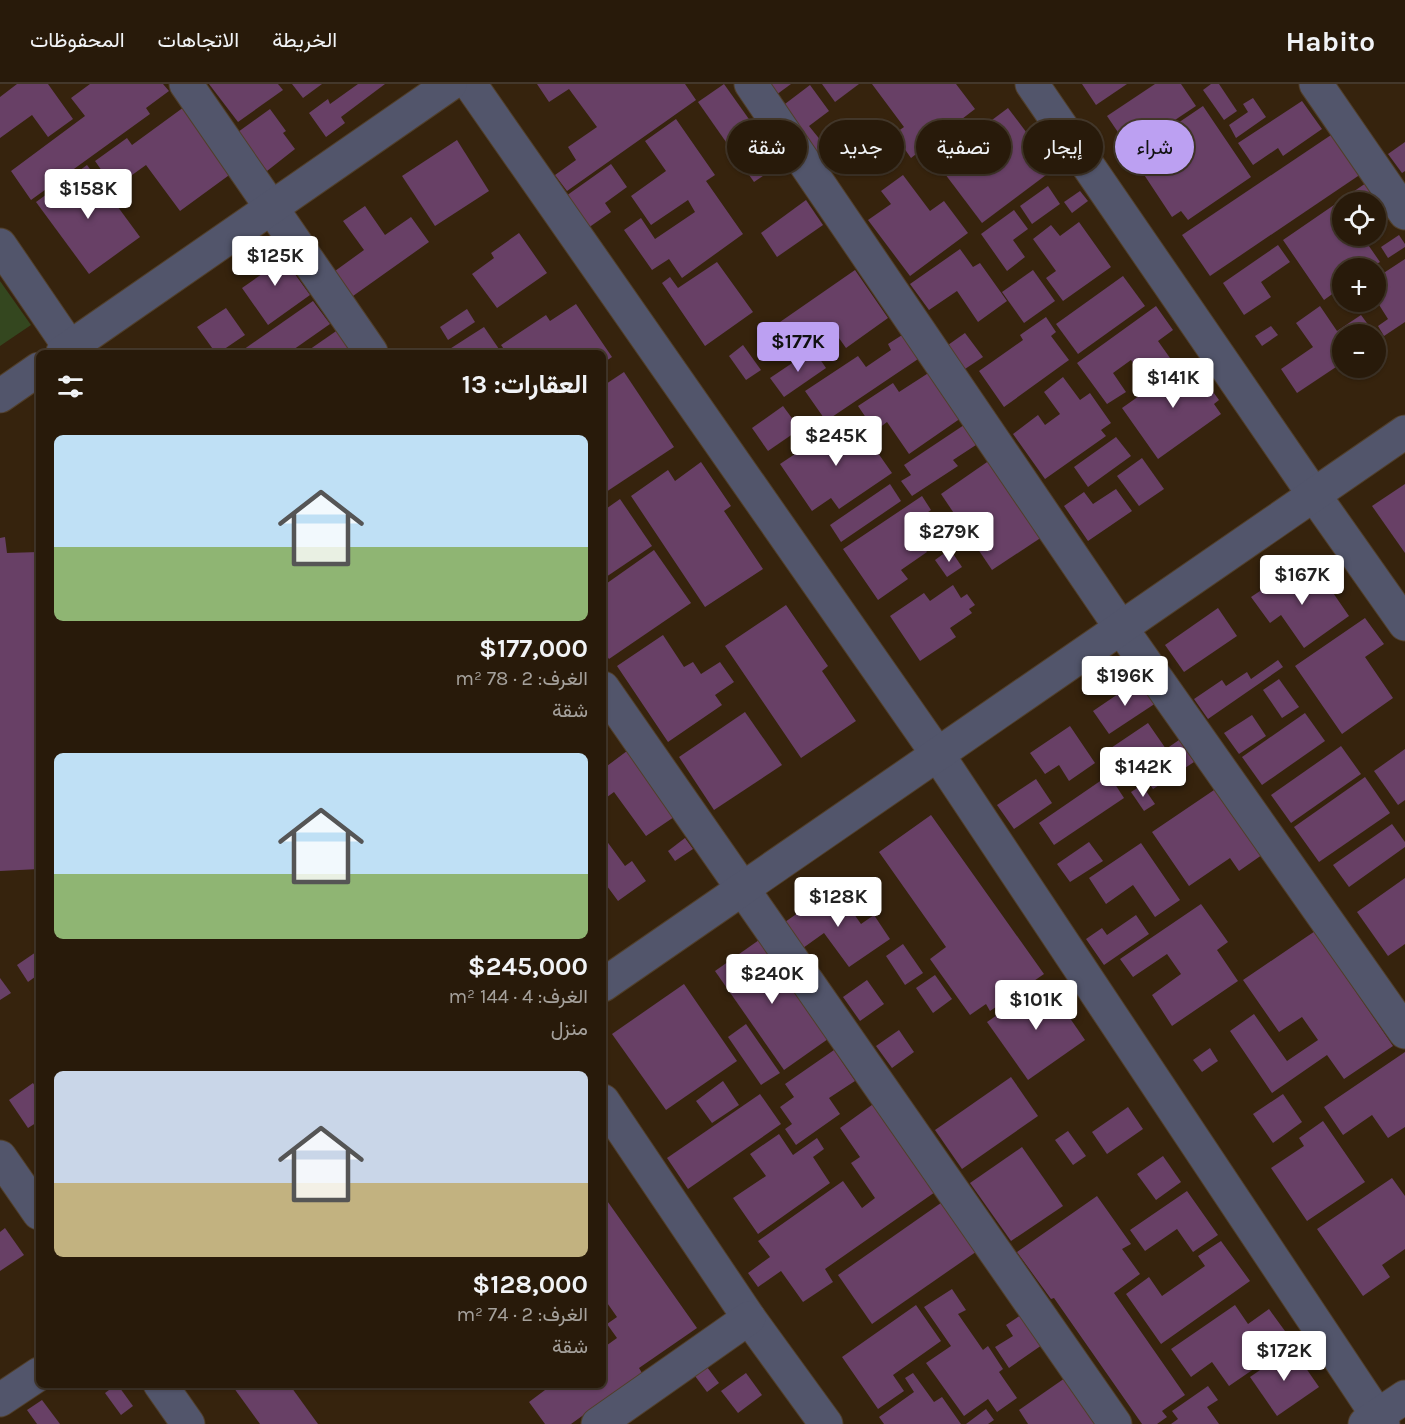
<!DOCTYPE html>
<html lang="ar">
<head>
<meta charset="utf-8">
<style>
	body { margin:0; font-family:Karla,Vazirmatn,sans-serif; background:#342718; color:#f1f3f6; direction:rtl; height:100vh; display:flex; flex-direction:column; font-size:22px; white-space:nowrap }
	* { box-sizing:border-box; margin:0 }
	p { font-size:20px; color:#a5a19c }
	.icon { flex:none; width:33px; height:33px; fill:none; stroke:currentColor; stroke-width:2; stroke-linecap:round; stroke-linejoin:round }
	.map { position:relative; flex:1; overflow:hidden; direction:ltr }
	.side { position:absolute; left:36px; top:266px; width:570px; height:1038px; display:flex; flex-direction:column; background:#281a0a; border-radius:9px; box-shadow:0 2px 4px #0004,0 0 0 2px #44382b; direction:rtl }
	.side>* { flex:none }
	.top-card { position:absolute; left:624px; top:36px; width:570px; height:54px; direction:rtl; display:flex; gap:12px }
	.tools { position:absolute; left:1332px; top:108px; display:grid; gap:12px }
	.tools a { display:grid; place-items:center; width:54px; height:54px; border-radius:50%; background:#281a0a; box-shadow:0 2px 4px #0004,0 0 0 2px #44382b; font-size:30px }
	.price { position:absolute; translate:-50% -51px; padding:0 14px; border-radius:6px; background:#fff; color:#222; font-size:20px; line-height:39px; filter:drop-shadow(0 2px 3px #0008) }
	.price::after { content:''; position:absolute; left:50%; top:36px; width:18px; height:14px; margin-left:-9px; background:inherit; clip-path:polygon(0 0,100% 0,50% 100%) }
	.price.current { background:#bca0f2; color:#111 }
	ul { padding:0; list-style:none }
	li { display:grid; align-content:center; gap:12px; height:318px; padding:0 18px }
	li span { display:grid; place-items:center; height:186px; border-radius:9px; color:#555 }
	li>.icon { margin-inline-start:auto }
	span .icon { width:108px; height:108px; fill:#fffc; stroke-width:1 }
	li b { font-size:26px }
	h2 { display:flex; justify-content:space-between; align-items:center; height:72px; padding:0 18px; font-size:26px }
	.pill { padding:0 21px; border-radius:27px; background:#281a0a; box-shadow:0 2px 4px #0004,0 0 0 2px #44382b; font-size:21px; line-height:54px }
	.pill.current { background:#bca0f2; color:#111 }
	header { display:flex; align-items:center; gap:36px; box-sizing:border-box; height:84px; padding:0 30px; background:#281a0a; border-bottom:2px solid #44382b }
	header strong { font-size:28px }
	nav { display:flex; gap:33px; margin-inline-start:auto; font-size:21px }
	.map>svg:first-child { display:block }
	.green { fill:#34471f }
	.building { fill:#684066 }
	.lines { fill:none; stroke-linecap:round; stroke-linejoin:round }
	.minor-casing { stroke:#513f2a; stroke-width:35 }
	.minor { stroke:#52556b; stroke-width:33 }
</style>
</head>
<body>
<header>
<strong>Habito</strong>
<nav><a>الخريطة</a><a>الاتجاهات</a><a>المحفوظات</a></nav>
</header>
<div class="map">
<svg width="1405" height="1340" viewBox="0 0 1405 1340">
	<rect width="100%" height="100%" fill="#36230d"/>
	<polygon class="green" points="0,197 31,241 0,262"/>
	<g class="building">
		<polygon points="17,0 48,0 73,35 48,53 32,31 0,54 0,13"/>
		<polygon points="90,0 163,0 169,7 146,24 150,30 31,116 11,87 85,32 71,14"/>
		<polygon points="209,0 278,0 283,6 238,38"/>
		<polygon points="292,0 322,0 303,14"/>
		<polygon points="358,0 385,0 341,33 345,39 326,53 309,29 328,15 330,20"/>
		<polygon points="537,0 685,0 696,16 567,107 555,91 576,76 568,63 597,43 569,5 549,18"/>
		<polygon points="724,0 781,80 754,98 698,18"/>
		<polygon points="767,0 791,0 776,11"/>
		<polygon points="822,0 859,0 835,18"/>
		<polygon points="872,0 956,0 975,25 911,74 894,50 904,43"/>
		<polygon points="1082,0 1127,0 1096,21"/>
		<polygon points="1155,0 1181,0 1196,22 1130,66 1107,32"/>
		<polygon points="1211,0 1219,0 1237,27 1224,36 1203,6"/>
		<polygon points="810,1 829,27 809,42 830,68 821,75 781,23"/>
		<polygon points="1253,14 1266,33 1236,54 1229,41 1248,28 1243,20"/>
		<polygon points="1302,17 1322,45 1283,72 1278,64 1253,81 1238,59"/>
		<polygon points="1203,22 1251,93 1188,136 1181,127 1172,133 1131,71"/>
		<polygon points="184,23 232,89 180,127 146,81 114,104 95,77 127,54 132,61"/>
		<polygon points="1008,24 1054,85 982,139 936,78"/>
		<polygon points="270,25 286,47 283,49 295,65 267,87 238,48"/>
		<polygon points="676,35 715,91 706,97 743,150 682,194 669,175 652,186 624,146 641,134 655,155 695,128 688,116 651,141 631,112 666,87 645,57"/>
		<polygon points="1334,49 1361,90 1210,192 1182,151"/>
		<polygon points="457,56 489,107 435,142 402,92"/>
		<polygon points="1405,58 1405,87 1402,89 1388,70"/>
		<polygon points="611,80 627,103 605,119 611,128 588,144 566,112"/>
		<polygon points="87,81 140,153 89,190 36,118"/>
		<polygon points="903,91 930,127 944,117 968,149 910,192 868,136 891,120 881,107"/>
		<polygon points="1366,99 1386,128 1376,135 1376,118 1342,118 1342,152 1362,152 1380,178 1370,184 1342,184 1342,203 1324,216 1283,156"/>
		<polygon points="1048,102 1060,120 1032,140 1020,122"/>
		<polygon points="1080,107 1088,117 1072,129 1064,118"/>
		<polygon points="806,116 823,141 777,173 761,149"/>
		<polygon points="365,122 385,151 411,133 429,158 353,212 335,187 364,166 343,137"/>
		<polygon points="1014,126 1028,145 1013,156 1025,173 1007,187 981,150"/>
		<polygon points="1079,138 1111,183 1063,217 1046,194 1056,187 1033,155 1051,141 1060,152"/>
		<polygon points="519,149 547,189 497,224 472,190 494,174 491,169"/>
		<polygon points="1399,151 1405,160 1405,163 1388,174 1381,163"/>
		<polygon points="274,161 310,211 268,241 242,204 262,190 253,176"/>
		<polygon points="1278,161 1290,178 1261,198 1271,213 1244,231 1223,199"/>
		<polygon points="960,165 973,183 980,179 1007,217 978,238 957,207 929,226 910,200"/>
		<polygon points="1405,175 1405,238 1384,252 1378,242 1388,235 1376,216 1376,194"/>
		<polygon points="717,178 753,228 705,262 662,199 670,193 678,204"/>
		<polygon points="855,186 888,234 846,264 829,240 784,271 767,247"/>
		<polygon points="1033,186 1055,217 1024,239 1002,208"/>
		<polygon points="1123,192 1145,222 1078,270 1056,240"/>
		<polygon points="313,217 330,240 290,268 240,268"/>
		<polygon points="576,220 612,273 603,279 603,268 506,268 501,261 546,231 550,237"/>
		<polygon points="1156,222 1173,246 1158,257 1170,274 1142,293 1131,276 1113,289 1126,308 1107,320 1077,279"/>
		<polygon points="1320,222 1337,247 1361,231 1375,250 1342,250 1342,279 1297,309 1281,285 1313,263 1296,239"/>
		<polygon points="226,224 245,251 220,268 215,268 197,243"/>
		<polygon points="467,225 475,238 448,256 440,243"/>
		<polygon points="1046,233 1056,248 1051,252 1069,276 1004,323 979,287 1023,256 1020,251"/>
		<polygon points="1271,242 1278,251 1262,262 1255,252"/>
		<polygon points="342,243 353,268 306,268"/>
		<polygon points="484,243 501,268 445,268"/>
		<polygon points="910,246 927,269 826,337 805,307 858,272 866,283 891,266 888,260"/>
		<polygon points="965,249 983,273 965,285 948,261"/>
		<polygon points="743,261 761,286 746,296 729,272"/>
		<polygon points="813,265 826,284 784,313 770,294"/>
		<polygon points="1190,276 1219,316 1214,320 1221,330 1158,375 1122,324"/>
		<polygon points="624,288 674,363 603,410 603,302"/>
		<polygon points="930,288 961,334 909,370 887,338 875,347 858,322 893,299 899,308"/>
		<polygon points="1063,293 1080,316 1090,309 1111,339 1101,346 1106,352 1045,395 1013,350 1038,331 1045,341 1060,330 1044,308"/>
		<polygon points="783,322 800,345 768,367 752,344"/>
		<polygon points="852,332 892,389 839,425 831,414 812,427 780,380"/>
		<polygon points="964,341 976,361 953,376 958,382 912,412 901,397 911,391 904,381"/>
		<polygon points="1116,353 1131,372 1088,403 1074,383"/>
		<polygon points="1142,374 1164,405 1139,422 1117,392"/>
		<polygon points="990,376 1042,453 992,486 941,410"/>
		<polygon points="701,378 731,422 724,427 763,485 705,523 631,412 668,386 675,397"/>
		<polygon points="890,400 901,417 841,458 830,441"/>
		<polygon points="1405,400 1405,469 1372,422"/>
		<polygon points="1116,405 1132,427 1088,457 1064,422 1084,408 1093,420"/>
		<polygon points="922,412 931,426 921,433 930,447 918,456 927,468 901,486 908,495 878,516 843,465"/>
		<polygon points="620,415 652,462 603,495 603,427"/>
		<polygon points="5,453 7,469 39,468 39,785 0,787 0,454"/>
		<polygon points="950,465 962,483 947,493 935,476"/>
		<polygon points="654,466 691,519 609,575 603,567 603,502"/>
		<polygon points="1290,487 1299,499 1318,487 1349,532 1304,564 1281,531 1270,539 1251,513"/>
		<polygon points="953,501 961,514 967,510 975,521 969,525 972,529 950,544 956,553 920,577 890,532 924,509 930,517"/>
		<polygon points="786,521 828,582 822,587 856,637 801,674 725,562"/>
		<polygon points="1218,524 1237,552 1184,588 1165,561"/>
		<polygon points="1365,534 1384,560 1365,573 1393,614 1342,650 1295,582"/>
		<polygon points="663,551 684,583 693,578 701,590 720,578 734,598 715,611 722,621 668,658 617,582"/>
		<polygon points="1126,575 1137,590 1125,598 1114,583"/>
		<polygon points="1278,576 1283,583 1208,635 1194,615 1222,596 1226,602 1247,588 1251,595"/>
		<polygon points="1140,595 1156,619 1109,650 1093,627"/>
		<polygon points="1279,595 1299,623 1282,634 1263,606"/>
		<polygon points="745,628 782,681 714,726 679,673"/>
		<polygon points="1305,629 1325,657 1262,701 1242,673"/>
		<polygon points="1252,631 1266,652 1239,670 1224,649"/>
		<polygon points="1148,639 1166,665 1179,656 1194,678 1153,705 1138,684 1123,694 1105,668"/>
		<polygon points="1070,642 1095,679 1069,697 1059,681 1045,690 1030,669"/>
		<polygon points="1341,662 1361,690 1291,739 1271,711"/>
		<polygon points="1405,665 1405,716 1398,721 1374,687"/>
		<polygon points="627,667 674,733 646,752 614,708 603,716 603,685"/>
		<polygon points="1109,691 1124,714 1054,761 1039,739"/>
		<polygon points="1365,693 1390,729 1319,778 1294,743"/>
		<polygon points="1036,695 1052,719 1014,745 997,721"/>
		<polygon points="1142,701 1155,720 1144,727 1131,708"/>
		<polygon points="1217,704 1269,766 1239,787 1230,774 1189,802 1152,748"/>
		<polygon points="931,731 1044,890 990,927 986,920 970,931 930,875 946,863 879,768"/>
		<polygon points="1392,740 1405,758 1405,763 1349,803 1333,781"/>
		<polygon points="603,752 625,782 632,777 646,797 618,817 607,802 603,804"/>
		<polygon points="685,754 693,765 675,777 668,767"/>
		<polygon points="1089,758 1103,777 1070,798 1057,780"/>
		<polygon points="1141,759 1180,816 1155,833 1133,801 1106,820 1089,794"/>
		<polygon points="1405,794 1405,860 1388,872 1357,828"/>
		<polygon points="835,803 861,840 874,831 890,855 849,883 824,849 803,864 785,838"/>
		<polygon points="1201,820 1228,858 1217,866 1238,897 1172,942 1152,911 1181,890 1167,870 1133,893 1120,875"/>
		<polygon points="1136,831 1149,850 1104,881 1086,855 1102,844 1107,851"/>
		<polygon points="1321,843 1321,857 1393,962 1344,995 1327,971 1272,1009 1230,947 1254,930 1287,977 1318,956 1302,933 1279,948 1243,896"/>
		<polygon points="759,856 828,955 784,986 715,887"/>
		<polygon points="903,860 923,889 905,901 886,872"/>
		<polygon points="39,866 39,890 28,898 17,881"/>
		<polygon points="935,891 952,915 933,929 916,904"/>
		<polygon points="0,894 11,909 0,916"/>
		<polygon points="867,896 884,920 860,937 843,913"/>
		<polygon points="1045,898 1085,956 1028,996 987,938"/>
		<polygon points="684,900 737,977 666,1026 612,950"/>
		<polygon points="746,940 780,989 761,1001 728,953"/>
		<polygon points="899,946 914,968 892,984 876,962"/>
		<polygon points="1210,964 1218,977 1202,988 1193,976"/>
		<polygon points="834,966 855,997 829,1014 840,1030 796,1061 785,1045 792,1040 780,1023 794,1013 785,1000"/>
		<polygon points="1405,968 1405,1043 1388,1054 1372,1031 1343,1051 1324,1023"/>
		<polygon points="1011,993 1038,1032 962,1085 935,1046"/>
		<polygon points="723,997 739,1021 712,1039 696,1017"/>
		<polygon points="33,999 39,1009 39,1037 28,1044 9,1016"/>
		<polygon points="760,1010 781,1040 688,1105 667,1074"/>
		<polygon points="1283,1010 1302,1038 1273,1059 1253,1030"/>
		<polygon points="876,1018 938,1106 825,1185 833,1198 803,1218 781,1187 758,1203 748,1189 770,1173 758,1157 843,1097 862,1124 875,1114 851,1079 860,1073 840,1044"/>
		<polygon points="1128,1023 1143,1045 1107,1070 1092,1048"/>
		<polygon points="1323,1037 1365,1098 1307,1137 1271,1084 1304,1062 1299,1054"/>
		<polygon points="1068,1047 1086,1072 1073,1081 1055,1056"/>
		<polygon points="779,1050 793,1071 817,1054 824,1065 813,1073 830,1099 758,1150 733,1114 766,1092 750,1070"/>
		<polygon points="1022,1063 1063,1122 1011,1157 970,1099"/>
		<polygon points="1163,1072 1181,1098 1156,1116 1137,1090"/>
		<polygon points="1392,1094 1405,1112 1405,1165 1382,1181 1390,1193 1363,1212 1317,1145"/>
		<polygon points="1187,1107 1218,1151 1193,1168 1177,1145 1145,1167 1130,1146"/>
		<polygon points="603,1111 697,1244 639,1284 642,1289 571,1340 545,1340 529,1318 553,1300 603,1300 603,1264 617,1254 607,1240 617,1233 603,1213"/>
		<polygon points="1097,1112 1131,1160 1122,1165 1140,1190 1114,1209 1185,1311 1162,1327 1167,1333 1157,1340 1142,1340 1054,1214 1051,1215 1017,1168"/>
		<polygon points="948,1114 983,1163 872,1240 838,1191"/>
		<polygon points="5,1144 24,1171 0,1187 0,1148"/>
		<polygon points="1221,1157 1250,1197 1161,1260 1126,1210 1149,1193 1162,1212 1205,1182 1198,1172"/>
		<polygon points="952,1205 966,1226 958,1230 983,1266 988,1262 1003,1285 999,1288 1017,1314 997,1328 988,1315 964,1332 926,1279 951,1262 924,1223"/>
		<polygon points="916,1221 941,1257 893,1291 904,1307 878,1325 842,1273"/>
		<polygon points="1235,1221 1248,1240 1269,1225 1293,1258 1229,1302 1212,1278 1191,1293 1171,1265"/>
		<polygon points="1021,1231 1042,1261 1009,1284 995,1263 1013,1252 1006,1241"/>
		<polygon points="1292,1264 1319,1303 1277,1332 1250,1293"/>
		<polygon points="707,1283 719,1299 707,1308 695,1292"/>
		<polygon points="746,1289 762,1311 738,1329 721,1307"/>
		<polygon points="913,1289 934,1318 942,1313 961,1340 884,1340 879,1333 914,1308 905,1294"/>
		<polygon points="1065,1294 1097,1340 1028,1340 1019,1326"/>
		<polygon points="117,1300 133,1322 121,1331 105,1309"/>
		<polygon points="231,1300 289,1300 318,1340 260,1340"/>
		<polygon points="1208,1302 1218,1316 1207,1323 1219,1340 1171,1340 1178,1335 1172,1327"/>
		<polygon points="42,1316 60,1340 37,1340 27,1326"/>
		<polygon points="986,1325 994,1336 988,1340 966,1340"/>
	</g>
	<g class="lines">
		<g class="minor-casing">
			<g id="minor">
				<polyline points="186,0 371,268"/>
				<polyline points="470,0 938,671 1383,1340"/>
				<polyline points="751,0 1121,544 1405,948"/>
				<polyline points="1032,0 1314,411 1405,540"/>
				<polyline points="1316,0 1405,129"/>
				<polyline points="0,161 73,268"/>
				<polyline points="63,268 450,0"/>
				<polyline points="0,312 39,285"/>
				<polyline points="603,604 1115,1340"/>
				<polyline points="603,901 1405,348"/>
				<polyline points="603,1017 749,1234 826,1340"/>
				<polyline points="0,1073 39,1129"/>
				<polyline points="160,1300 188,1340"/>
				<polyline points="0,1316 39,1290"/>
				<polyline points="598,1340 749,1234"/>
				<polyline points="1365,1340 1405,1313"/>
			</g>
		</g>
		<use href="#minor" class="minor"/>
	</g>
</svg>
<div class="tools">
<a><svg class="icon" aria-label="locate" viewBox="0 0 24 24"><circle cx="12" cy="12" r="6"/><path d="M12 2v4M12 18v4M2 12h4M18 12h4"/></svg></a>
<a>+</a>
<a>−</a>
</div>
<b class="price" style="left:88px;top:136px">$158K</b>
<b class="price" style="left:275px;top:203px">$125K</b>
<b class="price current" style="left:798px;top:289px">$177K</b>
<b class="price" style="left:1173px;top:325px">$141K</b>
<b class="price" style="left:836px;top:383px">$245K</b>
<b class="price" style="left:949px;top:479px">$279K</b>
<b class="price" style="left:1302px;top:522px">$167K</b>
<b class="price" style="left:1125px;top:623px">$196K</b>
<b class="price" style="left:1143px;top:714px">$142K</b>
<b class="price" style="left:838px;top:844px">$128K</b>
<b class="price" style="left:772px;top:921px">$240K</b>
<b class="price" style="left:1036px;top:947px">$101K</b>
<b class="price" style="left:1284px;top:1298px">$172K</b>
<div class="top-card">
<a class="pill current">شراء</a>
<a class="pill">إيجار</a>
<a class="pill">تصفية</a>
<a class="pill">جديد</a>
<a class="pill">شقة</a>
</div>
<section class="side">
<h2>العقارات: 13<svg class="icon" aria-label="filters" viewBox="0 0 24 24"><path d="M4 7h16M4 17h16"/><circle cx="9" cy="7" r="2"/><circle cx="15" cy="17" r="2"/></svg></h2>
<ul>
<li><span style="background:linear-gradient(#bfe0f5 60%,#8fb573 0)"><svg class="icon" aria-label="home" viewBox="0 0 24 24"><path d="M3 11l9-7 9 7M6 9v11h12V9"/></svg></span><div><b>$177,000</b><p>الغرف: 2 · 78 m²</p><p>شقة</p></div></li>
<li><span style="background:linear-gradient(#bfe0f5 65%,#8fb573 0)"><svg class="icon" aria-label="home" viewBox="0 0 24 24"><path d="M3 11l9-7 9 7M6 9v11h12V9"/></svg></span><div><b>$245,000</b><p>الغرف: 4 · 144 m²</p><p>منزل</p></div></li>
<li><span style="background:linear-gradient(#c9d6e8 60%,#c2b280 0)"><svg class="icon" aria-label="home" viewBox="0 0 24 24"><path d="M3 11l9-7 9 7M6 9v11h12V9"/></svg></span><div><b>$128,000</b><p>الغرف: 2 · 74 m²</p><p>شقة</p></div></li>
</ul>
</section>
</div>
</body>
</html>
